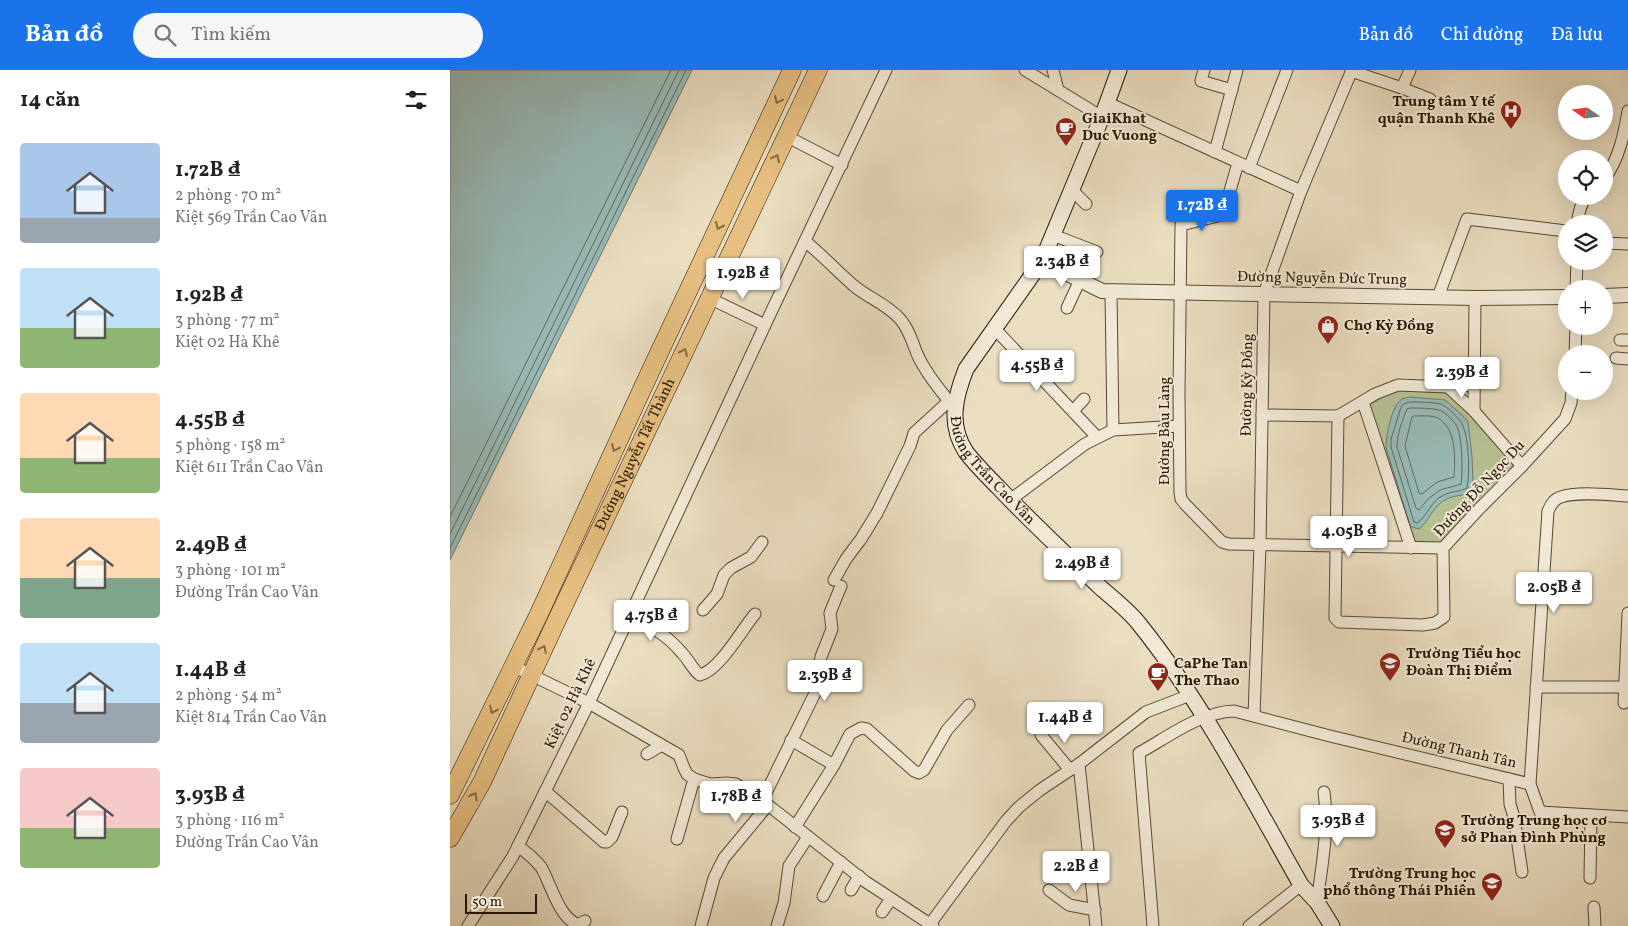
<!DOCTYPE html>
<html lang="vi">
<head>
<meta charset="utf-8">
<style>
	body { margin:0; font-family:Vollkorn,serif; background:#f6f6f6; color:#222; height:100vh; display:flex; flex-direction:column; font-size:19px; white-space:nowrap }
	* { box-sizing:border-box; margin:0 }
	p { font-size:16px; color:#767676 }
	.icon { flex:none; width:28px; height:28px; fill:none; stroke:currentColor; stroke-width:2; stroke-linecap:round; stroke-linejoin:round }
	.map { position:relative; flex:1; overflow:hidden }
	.panel { display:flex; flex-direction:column; background:#fff; width:450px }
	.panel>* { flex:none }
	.needle { width:32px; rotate:284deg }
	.fabs { position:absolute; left:1108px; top:15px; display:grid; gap:10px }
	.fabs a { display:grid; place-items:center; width:55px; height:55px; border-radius:50%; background:#fff; box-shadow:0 5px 20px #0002; font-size:25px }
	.scale { position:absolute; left:15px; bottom:12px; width:72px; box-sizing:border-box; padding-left:5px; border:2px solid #291703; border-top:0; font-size:14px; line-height:18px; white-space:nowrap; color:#291703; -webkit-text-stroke:4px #f1e9d6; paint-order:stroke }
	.price { position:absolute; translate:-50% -42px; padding:0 11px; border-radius:5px; background:#fff; color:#222; font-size:16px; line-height:32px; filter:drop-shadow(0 1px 2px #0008) }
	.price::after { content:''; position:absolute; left:50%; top:30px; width:15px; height:11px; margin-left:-8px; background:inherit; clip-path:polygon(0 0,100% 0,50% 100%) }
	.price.on { background:#1a73e8; color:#fff }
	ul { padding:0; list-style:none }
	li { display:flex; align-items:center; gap:15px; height:125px; padding:0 20px }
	li span { display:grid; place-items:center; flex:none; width:140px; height:100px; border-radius:5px; color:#555 }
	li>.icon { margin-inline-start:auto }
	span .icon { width:60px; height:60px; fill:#fffc; stroke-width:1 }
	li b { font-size:21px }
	h2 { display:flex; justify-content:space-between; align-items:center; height:60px; padding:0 20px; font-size:21px }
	header { display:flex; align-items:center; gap:30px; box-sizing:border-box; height:70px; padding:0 25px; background:#1a73e8; color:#fff }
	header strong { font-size:24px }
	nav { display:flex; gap:28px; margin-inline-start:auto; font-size:18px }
	.search { width:350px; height:45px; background:#f6f6f6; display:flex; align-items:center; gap:12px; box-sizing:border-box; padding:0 18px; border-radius:28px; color:#767676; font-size:19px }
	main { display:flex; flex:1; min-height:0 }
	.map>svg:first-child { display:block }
	.green { fill:#b6c193; stroke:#706c4b }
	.water { fill:#98bbb8; stroke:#6c7970 }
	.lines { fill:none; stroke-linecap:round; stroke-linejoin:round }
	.shore { stroke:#60695e; stroke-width:1 }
	.minor-casing { stroke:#594832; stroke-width:13 }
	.tertiary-casing { stroke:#594832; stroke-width:16 }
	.secondary-casing { stroke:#291703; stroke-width:17 }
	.primary-casing { stroke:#291703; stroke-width:19 }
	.minor { stroke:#f1e9d6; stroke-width:11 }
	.tertiary { stroke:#f1e9d6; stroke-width:14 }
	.secondary { stroke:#f1e9d6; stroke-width:15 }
	.primary { stroke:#e5be80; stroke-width:18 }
	.oneway { stroke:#876a42 }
	.labels { text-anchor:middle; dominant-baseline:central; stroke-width:4; stroke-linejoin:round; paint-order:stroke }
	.poi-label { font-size:15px; font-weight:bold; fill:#291703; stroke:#f1e9d6; text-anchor:start }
	.street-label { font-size:15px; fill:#291703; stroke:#f1e9d6 }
</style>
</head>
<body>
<header>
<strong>Bản đồ</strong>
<div class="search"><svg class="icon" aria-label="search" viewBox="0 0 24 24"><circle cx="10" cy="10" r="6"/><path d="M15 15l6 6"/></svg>Tìm kiếm</div>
<nav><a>Bản đồ</a><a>Chỉ đường</a><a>Đã lưu</a></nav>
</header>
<main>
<section class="panel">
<h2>14 căn<svg class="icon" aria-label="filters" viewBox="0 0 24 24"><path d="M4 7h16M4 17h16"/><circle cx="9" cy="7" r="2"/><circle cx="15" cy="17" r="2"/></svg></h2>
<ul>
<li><span style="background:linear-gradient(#a9c7e8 75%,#9aa5b1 0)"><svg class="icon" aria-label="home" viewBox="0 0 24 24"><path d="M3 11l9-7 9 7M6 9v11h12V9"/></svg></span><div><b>1.72B ₫</b><p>2 phòng · 70 m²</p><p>Kiệt 569 Trần Cao Vân</p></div></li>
<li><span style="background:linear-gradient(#bfe0f5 60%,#8fb573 0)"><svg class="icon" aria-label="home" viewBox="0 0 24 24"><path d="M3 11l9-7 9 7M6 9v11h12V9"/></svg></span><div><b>1.92B ₫</b><p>3 phòng · 77 m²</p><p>Kiệt 02 Hà Khê</p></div></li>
<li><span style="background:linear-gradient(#ffd9b3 65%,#8fb573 0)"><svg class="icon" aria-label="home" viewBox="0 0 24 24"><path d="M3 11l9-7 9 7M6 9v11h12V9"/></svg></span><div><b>4.55B ₫</b><p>5 phòng · 158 m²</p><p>Kiệt 611 Trần Cao Vân</p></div></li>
<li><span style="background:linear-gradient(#ffd9b3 60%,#7fa58c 0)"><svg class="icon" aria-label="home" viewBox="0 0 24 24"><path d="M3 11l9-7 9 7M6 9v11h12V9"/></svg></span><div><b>2.49B ₫</b><p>3 phòng · 101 m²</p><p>Đường Trần Cao Vân</p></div></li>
<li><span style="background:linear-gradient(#bfe0f5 60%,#9aa5b1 0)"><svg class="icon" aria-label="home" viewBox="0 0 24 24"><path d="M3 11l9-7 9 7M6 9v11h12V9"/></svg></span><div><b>1.44B ₫</b><p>2 phòng · 54 m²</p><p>Kiệt 814 Trần Cao Vân</p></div></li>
<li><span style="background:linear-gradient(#f6c9c9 60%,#8fb573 0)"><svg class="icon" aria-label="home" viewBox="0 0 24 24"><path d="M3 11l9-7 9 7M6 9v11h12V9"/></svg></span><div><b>3.93B ₫</b><p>3 phòng · 116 m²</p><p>Đường Trần Cao Vân</p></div></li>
</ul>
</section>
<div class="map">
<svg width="1178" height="856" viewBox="0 0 1178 856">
	<rect width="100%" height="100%" fill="#eaddc0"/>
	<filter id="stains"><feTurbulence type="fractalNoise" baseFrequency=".004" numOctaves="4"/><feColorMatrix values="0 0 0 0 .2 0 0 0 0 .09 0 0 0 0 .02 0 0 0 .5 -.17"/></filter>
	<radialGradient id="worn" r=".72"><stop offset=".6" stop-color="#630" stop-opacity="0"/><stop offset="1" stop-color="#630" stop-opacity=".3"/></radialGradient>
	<polygon class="green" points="988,317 998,321 1064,390 1063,396 992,475 960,474 916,337 943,321"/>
	<g class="water">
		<polygon points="0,0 242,0 0,490"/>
		<path d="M960 327 995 330 1012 345 1018 352 1022 387 1023 414 1022 420 1020 423C1013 426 1004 425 997 429 983 435 980 450 969 459L962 457 960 455 936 378C936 368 941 339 949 332 952 328 955 328 960 327Z"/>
	</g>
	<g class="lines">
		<g class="shore">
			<path d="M960 332C970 332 982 332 991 334 997 336 1011 350 1013 356 1019 370 1020 403 1017 418 1010 422 1001 421 994 425 980 431 978 446 967 453L964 452 941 377V369L951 337 954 334Z"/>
			<path d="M961 338C970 338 980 338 989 340 995 342 1006 352 1008 359 1012 373 1013 399 1011 414L990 420 978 429 969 440 966 438 947 377C947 365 952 350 957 339Z"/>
			<path d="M964 346C971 346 982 345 988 348 1007 359 1005 388 1004 407L987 412 972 424 969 423 955 376 962 347Z"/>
			<polyline points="0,447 221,0"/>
			<polyline points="0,464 229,0"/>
			<polyline points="0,478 236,0"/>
		</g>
		<g class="minor-casing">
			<g id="minor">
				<polyline points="575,0 652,47"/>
				<polyline points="603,0 608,20"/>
				<polyline points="754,0 751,11 782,20"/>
				<polyline points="901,1 952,18 960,0"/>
				<polyline points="952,18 980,29"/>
				<polyline points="658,33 851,121"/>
				<polyline points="336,66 392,95"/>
				<polyline points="765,82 787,0"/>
				<polyline points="788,93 777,131 768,146 731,155 729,324 730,422 731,429 735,434 768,468 772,472 779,474 993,478"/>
				<polyline points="799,98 837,0"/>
				<path d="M1154 109C1169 90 1174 64 1178 41"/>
				<polyline points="622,120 636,134"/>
				<path d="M1127 154C1129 144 1130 134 1137 126"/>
				<polyline points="603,165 647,182"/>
				<path d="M355 171C372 185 387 201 403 215 418 228 437 234 450 249 461 261 463 277 470 290 479 307 492 323 504 337"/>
				<polyline points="1154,173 1178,174"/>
				<polyline points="1126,219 1127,191"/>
				<polyline points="661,221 663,360"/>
				<polyline points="988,227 1017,149 1116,161"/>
				<polyline points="259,228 315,255"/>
				<polyline points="617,238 630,210"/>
				<polyline points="545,259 647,367"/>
				<polyline points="1170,270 1178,270"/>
				<polyline points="1125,284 1126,256"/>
				<polyline points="1166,288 1178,289"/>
				<polyline points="998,317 1025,315"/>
				<polyline points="913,332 961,478"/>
				<polyline points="623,341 634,329"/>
				<polyline points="1024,341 1025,228"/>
				<polyline points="812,345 888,346 925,324 948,315 998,317 1024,341 1072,396"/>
				<polyline points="888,346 885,548 889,552 973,555 985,553 994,547 993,478 1028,440 1072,396 1115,349 1121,333 1122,321"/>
				<path d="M1178 426C1160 425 1127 421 1111 427 1104 429 1101 434 1098 441L1080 714 1090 742 1178 747"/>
				<polyline points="560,430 635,374 663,360 729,356"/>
				<polyline points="384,510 396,489 411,469 427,443 460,376 464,363 499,331"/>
				<polyline points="253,540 267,524 274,505 281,498 301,487 312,472"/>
				<path d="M179 547C202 557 216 564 232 583 239 590 242 599 250 605 270 600 292 559 305 544"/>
				<polyline points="63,596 139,633 229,685 234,698 237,704 244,709 260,714 277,713 286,714 318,735 416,812 483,856"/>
				<polyline points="1086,617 1178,617"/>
				<polyline points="1174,633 1178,543"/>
				<polyline points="804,646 810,475 814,224 851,121 902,0"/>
				<polyline points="591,665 620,700"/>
				<polyline points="341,670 384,695"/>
				<polyline points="197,684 212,675"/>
				<polyline points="629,694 646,856"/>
				<polyline points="1059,709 1060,734 1064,747 1072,802"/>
				<polyline points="95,721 154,772 157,772 162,767 172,742"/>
				<polyline points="312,731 365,623 371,587 382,559 380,543 391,516"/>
				<polyline points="345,757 384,695 400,664 411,658 417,659 464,701 469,703 474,700 497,660 519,635"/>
				<polyline points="227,769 244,709"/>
				<path d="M68 776C76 782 85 789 91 797 100 811 110 852 129 854L135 851"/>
				<polyline points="1140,808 1141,745"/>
				<polyline points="401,820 409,806"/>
				<polyline points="599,820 619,835 645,840"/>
				<polyline points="373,826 391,792"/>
				<path d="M867 832C872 795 879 759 874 722"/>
				<polyline points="1144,837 1145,856"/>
				<polyline points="432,842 441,829"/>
				<polyline points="480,854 556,751 569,737 590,720 629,694 696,642 740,625"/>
				<polyline points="18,856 63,786 139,633 315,255 436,0"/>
				<polyline points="251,856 264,808 274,788 318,735"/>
				<polyline points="327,856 334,833 339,796 358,767"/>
				<path d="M703 856 689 683C718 667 750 642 784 641L880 666 1080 714"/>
				<polyline points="799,856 851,815"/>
			</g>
		</g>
		<g class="tertiary-casing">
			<g id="tertiary">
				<polyline points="592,191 652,221 1025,228 1116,227"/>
				<polyline points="1154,226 1178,225"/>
			</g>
		</g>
		<g class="secondary-casing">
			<g id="secondary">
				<path id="s1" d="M669 0 652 47 592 191 516 299C505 327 498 355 516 382 526 395 538 407 549 418 582 453 618 486 652 519 665 530 680 542 690 555 754 635 801 727 851 815L867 832 882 856"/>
			</g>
		</g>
		<g class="primary-casing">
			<g id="primary">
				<polyline points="0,725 88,546 194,315 342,0"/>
				<path id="s2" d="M0 768 32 712 105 554 368 0"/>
			</g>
		</g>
		<use href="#minor" class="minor"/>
		<use href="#tertiary" class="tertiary"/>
		<use href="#secondary" class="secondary"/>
		<use href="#primary" class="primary"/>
	</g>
	<defs><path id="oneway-chevron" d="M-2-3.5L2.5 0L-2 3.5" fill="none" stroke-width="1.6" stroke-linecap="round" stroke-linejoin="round" transform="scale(1.25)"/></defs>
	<g class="oneway">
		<use href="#oneway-chevron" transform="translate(328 30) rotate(115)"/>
		<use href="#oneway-chevron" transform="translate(326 88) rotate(-65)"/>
		<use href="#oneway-chevron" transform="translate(269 156) rotate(115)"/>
		<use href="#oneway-chevron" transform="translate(234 282) rotate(-65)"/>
		<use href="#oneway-chevron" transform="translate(165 378) rotate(115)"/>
		<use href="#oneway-chevron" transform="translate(93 579) rotate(-65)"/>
		<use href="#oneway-chevron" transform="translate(43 640) rotate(115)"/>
		<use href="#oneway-chevron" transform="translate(24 726) rotate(-61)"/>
	</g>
	<defs>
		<g id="hospital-pin" transform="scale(1.125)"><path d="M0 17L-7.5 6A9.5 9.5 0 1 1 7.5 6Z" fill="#8f2418" stroke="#f1e9d6"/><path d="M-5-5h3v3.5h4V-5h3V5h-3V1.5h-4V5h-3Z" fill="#fff"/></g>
		<g id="cafe-pin" transform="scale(1.125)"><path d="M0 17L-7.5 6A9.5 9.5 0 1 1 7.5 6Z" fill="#8f2418" stroke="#f1e9d6"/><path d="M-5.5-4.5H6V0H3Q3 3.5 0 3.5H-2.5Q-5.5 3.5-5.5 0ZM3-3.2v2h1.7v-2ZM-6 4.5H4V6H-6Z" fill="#fff"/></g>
		<g id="shop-pin" transform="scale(1.125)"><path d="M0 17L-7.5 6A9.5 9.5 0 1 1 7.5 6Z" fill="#8f2418" stroke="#f1e9d6"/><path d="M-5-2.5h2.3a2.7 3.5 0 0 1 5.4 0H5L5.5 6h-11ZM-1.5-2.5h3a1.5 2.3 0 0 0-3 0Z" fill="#fff"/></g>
		<g id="school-pin" transform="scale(1.125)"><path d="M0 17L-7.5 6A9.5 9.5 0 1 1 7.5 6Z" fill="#8f2418" stroke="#f1e9d6"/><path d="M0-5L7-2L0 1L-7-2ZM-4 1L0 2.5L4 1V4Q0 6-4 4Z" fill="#fff"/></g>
	</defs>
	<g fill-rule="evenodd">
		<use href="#hospital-pin" x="1061" y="41"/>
		<use href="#cafe-pin" x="616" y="58"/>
		<use href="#shop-pin" x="878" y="256"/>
		<use href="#school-pin" x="940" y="593"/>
		<use href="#cafe-pin" x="708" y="603"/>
		<use href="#school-pin" x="995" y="760"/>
		<use href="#school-pin" x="1042" y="813"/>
	</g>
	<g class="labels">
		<g class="poi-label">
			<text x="1045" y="32" text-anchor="end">Trung tâm Y tế<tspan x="1045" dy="17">quận Thanh Khê</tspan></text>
			<text x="632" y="49">GiaiKhat<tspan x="632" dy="17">Duc Vuong</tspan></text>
			<text x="894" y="256">Chợ Kỳ Đồng</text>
			<text x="956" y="584">Trường Tiểu học<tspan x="956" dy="17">Đoàn Thị Điểm</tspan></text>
			<text x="724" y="594">CaPhe Tan<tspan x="724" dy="17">The Thao</tspan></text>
			<text x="1011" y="751">Trường Trung học cơ<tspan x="1011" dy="17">sở Phan Đình Phùng</tspan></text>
			<text x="1026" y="804" text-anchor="end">Trường Trung học<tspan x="1026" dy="17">phổ thông Thái Phiên</tspan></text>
		</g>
		<g class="street-label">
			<text transform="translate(872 209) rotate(1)">Đường Nguyễn Đức Trung</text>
			<text transform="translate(798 315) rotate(-89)">Đường Kỳ Đồng</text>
			<text transform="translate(715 361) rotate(-90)">Đường Bàu Làng</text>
			<text stroke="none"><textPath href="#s2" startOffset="426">Đường Nguyễn Tất Thành</textPath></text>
			<text stroke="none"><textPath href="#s1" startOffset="454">Đường Trần Cao Vân</textPath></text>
			<text transform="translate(1030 419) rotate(-47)">Đường Đỗ Ngọc Du</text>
			<text transform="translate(121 634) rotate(-64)">Kiệt 02 Hà Khê</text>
			<text transform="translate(1009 681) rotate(13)">Đường Thanh Tân</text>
		</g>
	</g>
	<rect width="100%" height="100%" filter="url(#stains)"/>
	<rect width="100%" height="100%" fill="url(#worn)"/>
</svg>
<div class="fabs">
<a><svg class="needle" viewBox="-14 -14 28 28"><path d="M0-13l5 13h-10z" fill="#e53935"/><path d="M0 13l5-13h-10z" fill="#767676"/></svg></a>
<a><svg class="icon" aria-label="locate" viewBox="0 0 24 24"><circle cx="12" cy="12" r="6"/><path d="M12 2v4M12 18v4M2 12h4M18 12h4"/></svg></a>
<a><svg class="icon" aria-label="layers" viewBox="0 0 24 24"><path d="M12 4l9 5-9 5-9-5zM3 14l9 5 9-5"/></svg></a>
<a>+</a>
<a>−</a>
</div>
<div class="scale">50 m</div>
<b class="price on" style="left:752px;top:162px">1.72B ₫</b>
<b class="price" style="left:612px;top:218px">2.34B ₫</b>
<b class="price" style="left:293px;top:230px">1.92B ₫</b>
<b class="price" style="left:587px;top:322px">4.55B ₫</b>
<b class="price" style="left:1012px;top:329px">2.39B ₫</b>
<b class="price" style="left:899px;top:488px">4.05B ₫</b>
<b class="price" style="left:632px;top:520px">2.49B ₫</b>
<b class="price" style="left:1104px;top:544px">2.05B ₫</b>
<b class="price" style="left:201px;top:572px">4.75B ₫</b>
<b class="price" style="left:375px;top:632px">2.39B ₫</b>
<b class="price" style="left:615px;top:674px">1.44B ₫</b>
<b class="price" style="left:286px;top:753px">1.78B ₫</b>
<b class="price" style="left:888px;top:777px">3.93B ₫</b>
<b class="price" style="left:626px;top:823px">2.2B ₫</b>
</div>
</main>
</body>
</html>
